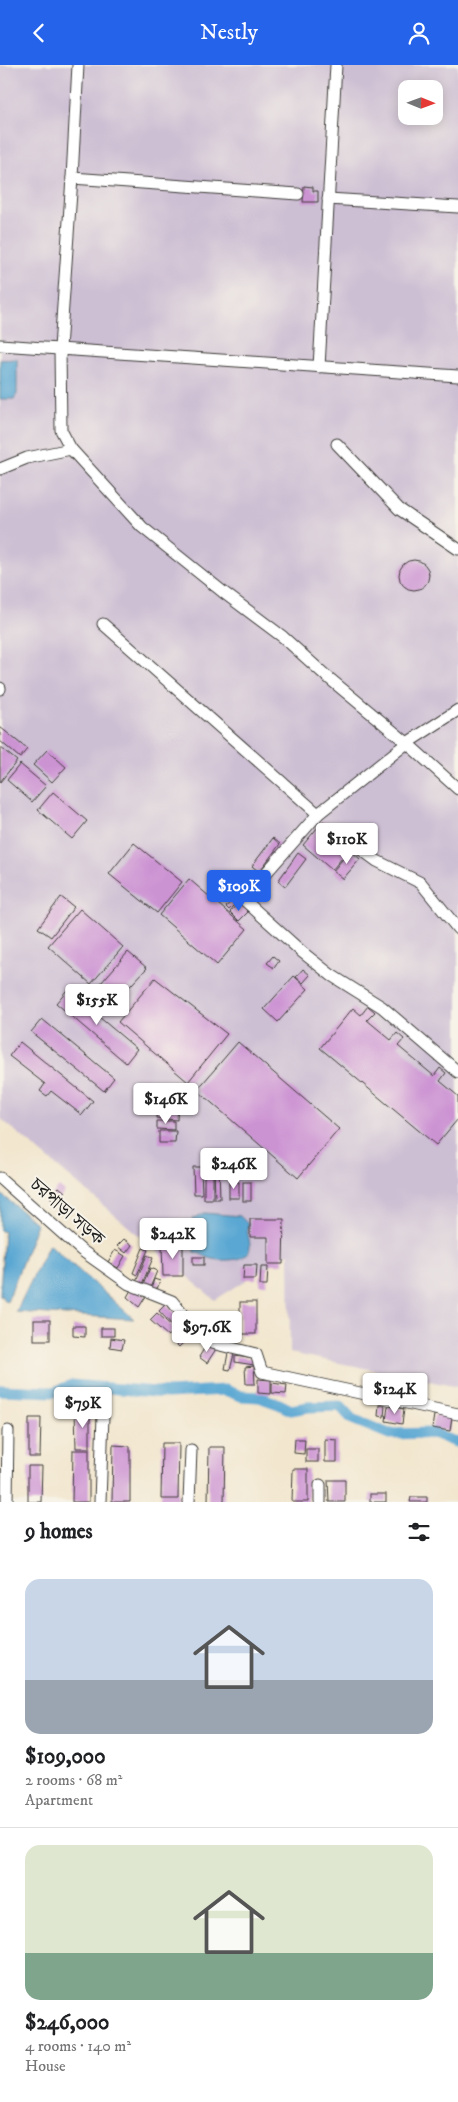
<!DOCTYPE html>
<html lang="en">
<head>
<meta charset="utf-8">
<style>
	body { margin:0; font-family:"IM FELL DW Pica","Noto Serif Bengali",serif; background:#f6f6f6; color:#202124; height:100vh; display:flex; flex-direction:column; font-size:19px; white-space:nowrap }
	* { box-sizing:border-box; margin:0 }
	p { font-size:16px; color:#757577 }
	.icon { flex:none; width:28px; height:28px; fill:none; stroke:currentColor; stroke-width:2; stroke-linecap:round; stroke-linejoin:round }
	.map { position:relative; height:1437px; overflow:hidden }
	.sheet { display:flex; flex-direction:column; background:#fff; flex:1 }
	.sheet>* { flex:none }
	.needle { width:32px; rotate:91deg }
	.controls { position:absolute; left:398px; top:15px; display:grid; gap:10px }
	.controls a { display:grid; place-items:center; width:45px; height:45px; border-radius:10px; background:#fff; box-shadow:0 2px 12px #0003; font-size:25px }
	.price { position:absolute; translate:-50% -42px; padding:0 11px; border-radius:5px; background:#fff; color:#222; font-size:16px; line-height:32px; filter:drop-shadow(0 1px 2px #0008) }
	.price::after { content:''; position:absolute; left:50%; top:30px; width:15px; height:11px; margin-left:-8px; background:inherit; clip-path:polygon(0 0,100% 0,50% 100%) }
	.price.active { background:#2563eb; color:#fff }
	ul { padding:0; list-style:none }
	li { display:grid; align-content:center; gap:10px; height:265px; padding:0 25px }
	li+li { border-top:1px solid #e0e0e0 }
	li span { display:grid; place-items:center; height:155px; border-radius:15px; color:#555 }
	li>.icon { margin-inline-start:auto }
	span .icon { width:90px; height:90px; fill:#fffc; stroke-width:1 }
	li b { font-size:21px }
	h2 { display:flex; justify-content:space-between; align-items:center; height:60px; padding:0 25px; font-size:21px }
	header { display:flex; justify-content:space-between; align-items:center; height:65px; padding:0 25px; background:#2563eb; color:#fff; font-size:22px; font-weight:600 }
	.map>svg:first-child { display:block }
	.industrial { fill:#ccbed3; fill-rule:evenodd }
	.water { fill:#5aa7d3; stroke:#3b6278 }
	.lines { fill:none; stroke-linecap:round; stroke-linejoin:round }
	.canal { stroke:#5aa7d3; stroke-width:11 }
	.building { fill:#cc93d3 }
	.minor-casing { stroke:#3c3a37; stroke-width:13 }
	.minor { stroke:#fff; stroke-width:11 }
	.labels { text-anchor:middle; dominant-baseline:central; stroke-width:4; stroke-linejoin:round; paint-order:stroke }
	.street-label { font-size:19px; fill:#1c1c1c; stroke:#f7f3e8 }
</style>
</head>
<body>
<header><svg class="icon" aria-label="back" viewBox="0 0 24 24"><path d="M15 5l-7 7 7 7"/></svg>Nestly<svg class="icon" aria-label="person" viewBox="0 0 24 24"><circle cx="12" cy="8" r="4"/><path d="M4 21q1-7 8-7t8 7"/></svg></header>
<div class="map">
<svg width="458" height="1437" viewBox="0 0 458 1437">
	<rect width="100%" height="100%" fill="#f7f3e8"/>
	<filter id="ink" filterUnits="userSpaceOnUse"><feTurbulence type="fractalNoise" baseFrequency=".02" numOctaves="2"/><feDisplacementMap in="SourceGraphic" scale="10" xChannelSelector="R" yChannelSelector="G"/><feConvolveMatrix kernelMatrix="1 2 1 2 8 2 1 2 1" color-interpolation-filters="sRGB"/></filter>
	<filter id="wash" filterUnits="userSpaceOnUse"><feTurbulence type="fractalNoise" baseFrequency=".0096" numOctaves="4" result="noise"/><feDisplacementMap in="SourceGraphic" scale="20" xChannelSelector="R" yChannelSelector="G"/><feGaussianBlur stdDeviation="1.12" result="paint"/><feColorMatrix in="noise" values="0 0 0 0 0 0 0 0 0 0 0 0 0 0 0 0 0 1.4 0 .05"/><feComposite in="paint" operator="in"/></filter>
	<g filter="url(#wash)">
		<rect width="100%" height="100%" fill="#f2e6ce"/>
		<path class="industrial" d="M0 0H458V1322L290 1288 289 1188 215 1235 0 1053ZM406 24H434V51H406Z"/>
		<g class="water">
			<polygon points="17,294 17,329 14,334 0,334 0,295"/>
			<polygon points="0,1128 37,1159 7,1237 0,1230 4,1167 0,1165"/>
			<path d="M204 1148 240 1151 248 1159C246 1167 250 1174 250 1182 249 1197 222 1196 212 1194 206 1193 201 1188 194 1187L191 1164 193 1154Z"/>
			<polygon points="49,1179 134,1254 16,1247"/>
		</g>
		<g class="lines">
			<polyline class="canal" points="0,1325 54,1327 72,1320 168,1328 225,1325 241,1331 259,1332 279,1339 291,1345 308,1342 340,1341 352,1354 389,1369 433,1368 458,1378"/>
		</g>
		<g id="blocks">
			<g class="building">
				<polygon points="304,121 313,122 313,126 318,126 318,137 303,137"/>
				<circle cx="414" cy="510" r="15"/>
				<polygon points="0,662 27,684 20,693 0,676"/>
				<polygon points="0,682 17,696 0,717"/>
				<polygon points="47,685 66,702 52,717 33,700"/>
				<polygon points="20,699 46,721 32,737 7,715"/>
				<polygon points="53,727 87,756 72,774 38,745"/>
				<polygon points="323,756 352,781 332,805 303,780"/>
				<polygon points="273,773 280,779 259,807 252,801"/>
				<polygon points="134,778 182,817 157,848 109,809"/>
				<polygon points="350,785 360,794 343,814 333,806"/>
				<polygon points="298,788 306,794 285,822 278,816"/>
				<polygon points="189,814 247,864 217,900 159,850"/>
				<polygon points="61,832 74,842 51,872 38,863"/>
				<polygon points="234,833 238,836 229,845 226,842"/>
				<polygon points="239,837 248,847 239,856 230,847"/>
				<polygon points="80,844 123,882 91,919 48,881"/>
				<polygon points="128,887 147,903 118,934 101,918"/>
				<polygon points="273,891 279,896 274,903 267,898"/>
				<polygon points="303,904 310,910 303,918 296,912"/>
				<polygon points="294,911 308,924 278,957 264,944"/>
				<polygon points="155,913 227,969 188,1017 118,957"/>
				<polygon points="67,925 137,984 126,998 56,938"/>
				<polygon points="368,941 375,947 367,955 391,975 397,968 404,974 398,981 434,1011 440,1003 446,1008 440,1016 458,1031 458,1054 436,1080 320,983 353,943 361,950"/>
				<polygon points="42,954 114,1013 104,1026 31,967"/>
				<polygon points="20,977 93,1036 82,1050 51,1026 47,1031 40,1026 45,1019 9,991"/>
				<polygon points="238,977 339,1064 298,1113 197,1025"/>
				<polygon points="157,1036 178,1037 177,1055 156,1053"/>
				<polygon points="157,1056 174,1056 174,1065 157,1064"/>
				<polygon points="159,1066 176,1066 175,1078 159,1078"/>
				<polygon points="193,1102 201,1102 202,1129 194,1129"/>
				<polygon points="214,1102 219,1102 220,1134 215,1134"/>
				<rect x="204" y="1103" width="9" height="31"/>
				<rect x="229" y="1117" width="10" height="16"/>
				<rect x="243" y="1117" width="8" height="19"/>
				<polygon points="59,1122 65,1127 56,1138 50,1132"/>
				<polygon points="250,1154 284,1154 283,1199 268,1199 268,1172 250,1172"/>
				<polygon points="124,1174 132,1180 126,1188 117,1181"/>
				<polygon points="162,1179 183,1179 183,1211 163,1211"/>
				<polygon points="143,1183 148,1185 137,1210 133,1208"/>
				<polygon points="115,1185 125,1191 118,1203 108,1197"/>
				<polygon points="147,1190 153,1193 142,1219 136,1217"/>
				<rect x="193" y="1192" width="11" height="8"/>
				<polygon points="244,1200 257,1200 256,1214 243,1214"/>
				<polygon points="261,1202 268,1202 267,1220 260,1220"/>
				<polygon points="150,1203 157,1206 150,1223 143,1220"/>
				<polygon points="154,1214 160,1216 156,1227 151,1225"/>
				<polygon points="132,1223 146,1231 139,1242 127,1232"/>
				<rect x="240" y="1237" width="16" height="32"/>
				<polygon points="166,1239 182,1256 175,1263 159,1246"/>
				<polygon points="157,1248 174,1263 168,1271 150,1255"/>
				<rect x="34" y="1255" width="16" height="20"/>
				<polygon points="73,1261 85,1261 85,1272 73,1271"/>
				<rect x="101" y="1263" width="13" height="8"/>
				<polygon points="187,1264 192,1269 179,1282 174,1277"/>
				<polygon points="111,1273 124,1275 122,1284 110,1282"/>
				<polygon points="207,1279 216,1284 207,1298 199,1292"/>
				<polygon points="228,1288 234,1289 230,1305 225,1304"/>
				<polygon points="235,1291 255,1294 254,1300 235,1297"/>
				<polygon points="254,1301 255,1319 246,1319 245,1302"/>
				<polygon points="258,1314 271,1315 271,1329 258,1328"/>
				<polygon points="272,1318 287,1320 286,1329 272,1328"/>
				<polygon points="379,1340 385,1341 384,1352 378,1351"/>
				<polygon points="388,1341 404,1344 402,1359 386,1356"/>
				<polygon points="75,1346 90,1346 90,1383 76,1383"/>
				<polygon points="434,1350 452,1352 450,1366 432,1363"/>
				<polygon points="29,1353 41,1353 40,1392 29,1392"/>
				<polygon points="295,1374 305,1374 304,1389 294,1388"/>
				<polygon points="325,1374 337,1375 337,1397 325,1397"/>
				<polygon points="162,1378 179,1378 178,1434 161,1434"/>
				<polygon points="113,1380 130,1381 130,1437 112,1437"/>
				<polygon points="209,1382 225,1382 224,1437 208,1437"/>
				<rect x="306" y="1384" width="12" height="13"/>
				<polygon points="73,1385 89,1385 89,1437 72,1437"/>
				<polygon points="28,1401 42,1401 41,1437 28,1437"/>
				<polygon points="293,1404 308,1404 308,1437 292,1437"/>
				<polygon points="328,1415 345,1415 345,1437 329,1437"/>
				<rect x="370" y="1429" width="16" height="8"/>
				<polygon points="411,1432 427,1432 427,1437 410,1437"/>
			</g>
		</g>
	</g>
	<g filter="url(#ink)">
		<use href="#blocks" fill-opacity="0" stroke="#3c3a37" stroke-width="1"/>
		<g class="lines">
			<g class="minor-casing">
				<g id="minor">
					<polyline points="72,113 298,129"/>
					<polyline points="328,134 458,142"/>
					<polyline points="0,280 458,311"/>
					<polyline points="319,302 336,0"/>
					<polyline points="337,379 399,444 458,484"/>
					<polyline points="71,384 61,365 60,283 72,113 78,0"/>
					<polyline points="0,404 27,393 71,384 142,462 223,527 283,572 324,609 407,678 458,724"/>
					<polyline points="103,559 318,749"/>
					<polyline points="0,623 0,624"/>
					<polyline points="458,645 407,678 318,749 243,834 302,887 331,910 382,942 458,1007"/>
					<polyline points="354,779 377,796 421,818 458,864"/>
					<polyline points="0,1113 81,1185 129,1219 172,1236 196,1266 212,1278 256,1289 262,1307 458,1349"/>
					<polyline points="7,1437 8,1366"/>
					<polyline points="100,1437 103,1350"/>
					<polyline points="189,1437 191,1385"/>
					<polyline points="320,1437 320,1420"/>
				</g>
			</g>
			<use href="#minor" class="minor"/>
		</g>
	</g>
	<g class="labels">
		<g class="street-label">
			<text transform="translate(67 1147) rotate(41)">চরপাড়া সড়ক</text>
		</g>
	</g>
</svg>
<div class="controls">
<a><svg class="needle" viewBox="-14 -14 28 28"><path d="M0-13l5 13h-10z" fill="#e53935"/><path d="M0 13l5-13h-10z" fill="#757577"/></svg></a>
</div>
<b class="price" style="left:347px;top:800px">$110K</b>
<b class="price active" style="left:239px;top:847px">$109K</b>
<b class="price" style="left:97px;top:961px">$155K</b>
<b class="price" style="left:166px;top:1060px">$146K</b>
<b class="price" style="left:234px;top:1125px">$246K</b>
<b class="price" style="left:173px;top:1195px">$242K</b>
<b class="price" style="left:207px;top:1288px">$97.6K</b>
<b class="price" style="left:395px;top:1350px">$124K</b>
<b class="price" style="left:83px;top:1364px">$79K</b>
</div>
<section class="sheet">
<h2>9 homes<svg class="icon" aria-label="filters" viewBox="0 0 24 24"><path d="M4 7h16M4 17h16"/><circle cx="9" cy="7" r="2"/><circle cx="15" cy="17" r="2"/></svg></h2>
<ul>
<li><span style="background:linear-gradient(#c9d6e8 65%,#9aa5b1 0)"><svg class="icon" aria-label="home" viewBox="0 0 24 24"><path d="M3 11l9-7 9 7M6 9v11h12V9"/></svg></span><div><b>$109,000</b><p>2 rooms · 68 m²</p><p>Apartment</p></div></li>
<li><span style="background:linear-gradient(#dfe7d0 70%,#7fa58c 0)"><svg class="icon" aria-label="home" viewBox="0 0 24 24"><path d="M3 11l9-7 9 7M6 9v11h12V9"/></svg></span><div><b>$246,000</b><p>4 rooms · 140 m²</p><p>House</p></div></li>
</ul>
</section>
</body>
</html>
